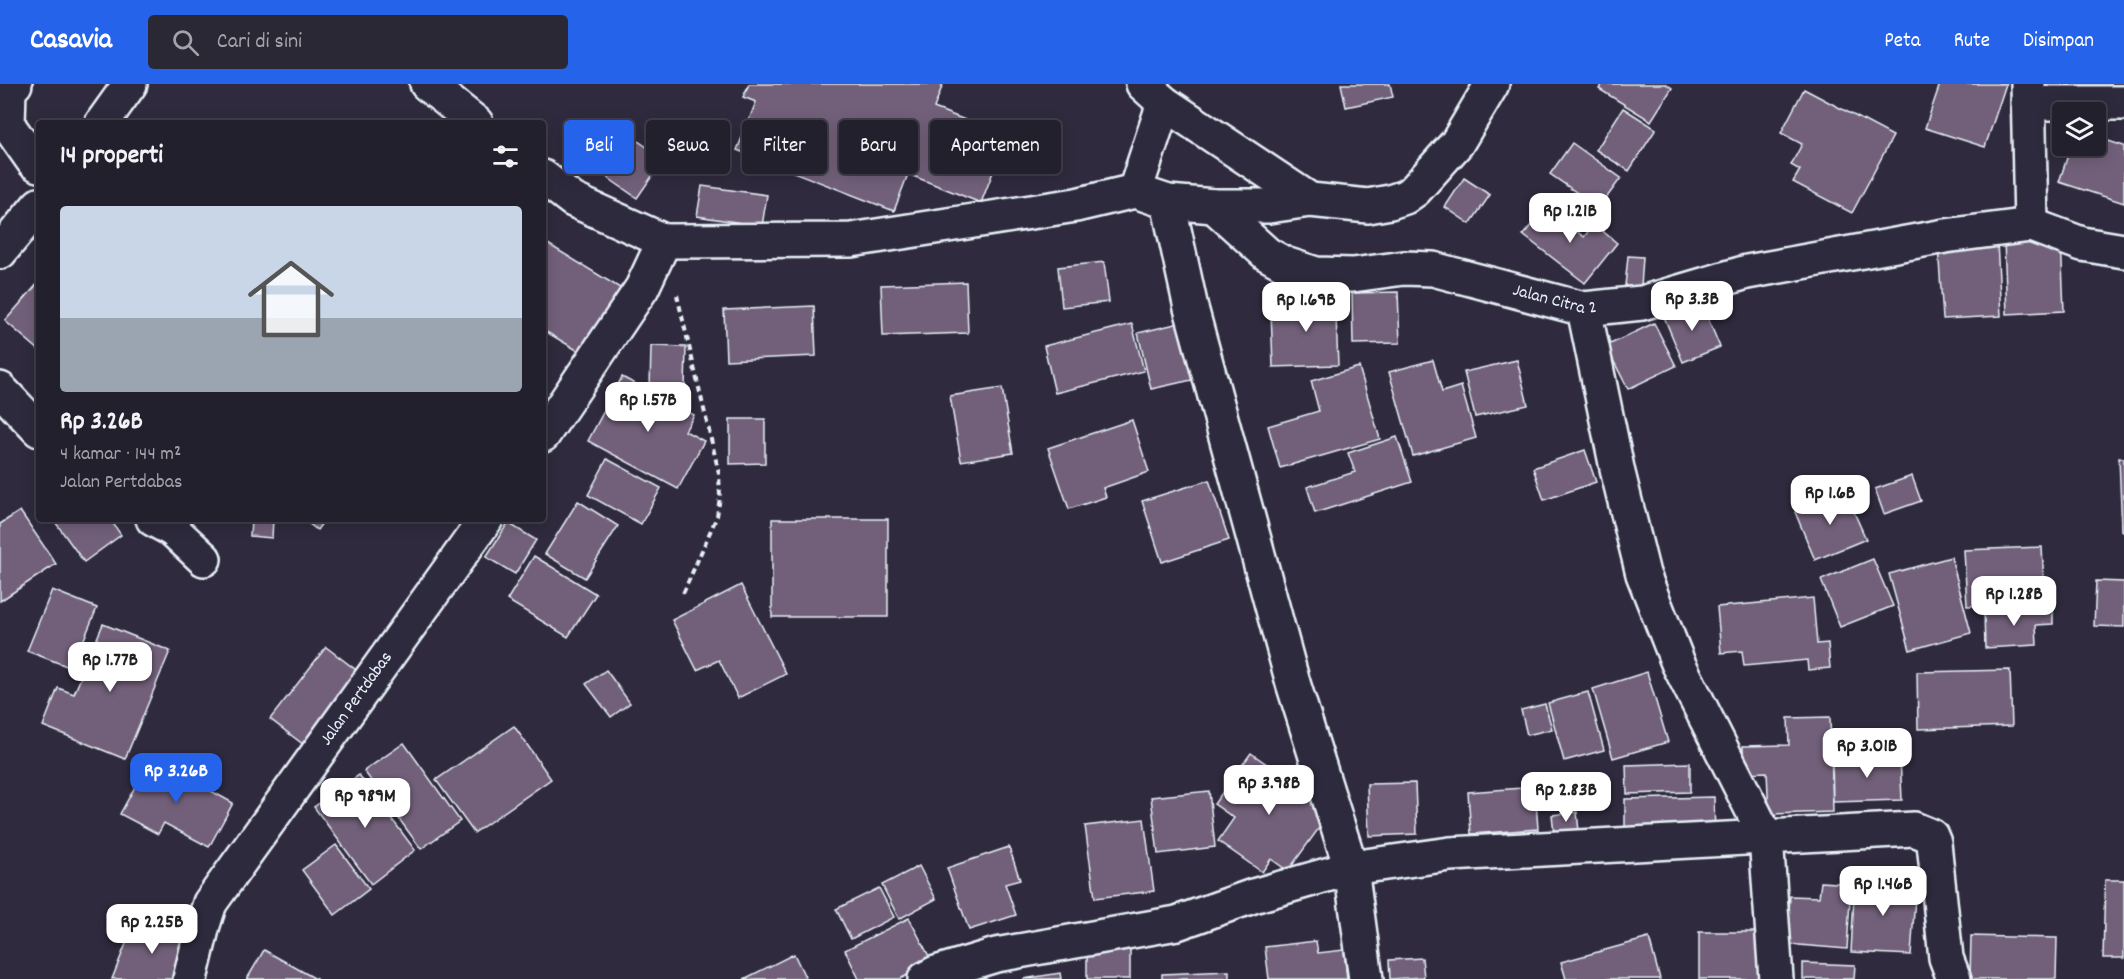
<!DOCTYPE html>
<html lang="id">
<head>
<meta charset="utf-8">
<style>
	body { margin:0; font-family:Dekko,sans-serif; background:#2b2836; color:#f1f3f6; height:100vh; display:flex; flex-direction:column; font-size:22px; white-space:nowrap }
	* { box-sizing:border-box; margin:0 }
	p { font-size:20px; color:#a3a3aa }
	.icon { flex:none; width:33px; height:33px; fill:none; stroke:currentColor; stroke-width:2; stroke-linecap:round; stroke-linejoin:round }
	.map { position:relative; flex:1; overflow:hidden }
	.side { position:absolute; left:36px; top:36px; width:510px; height:402px; display:flex; flex-direction:column; background:#23202e; border-radius:6px; box-shadow:0 3px 15px #0003,0 0 0 2px #403e4a }
	.side>* { flex:none }
	.hud { position:absolute; left:564px; top:36px; width:570px; height:54px; display:flex; gap:12px }
	.controls { position:absolute; left:2052px; top:18px; display:grid; gap:12px }
	.controls a { display:grid; place-items:center; width:54px; height:54px; border-radius:6px; background:#23202e; box-shadow:0 3px 15px #0003,0 0 0 2px #403e4a; font-size:30px }
	.price { position:absolute; translate:-50% -51px; padding:0 14px; border-radius:12px; background:#fff; color:#222; font-size:20px; line-height:39px; filter:drop-shadow(0 2px 3px #0008) }
	.price::after { content:''; position:absolute; left:50%; top:36px; width:18px; height:14px; margin-left:-9px; background:inherit; clip-path:polygon(0 0,100% 0,50% 100%) }
	.price.on { background:#2563eb; color:#fff }
	ul { padding:0; list-style:none }
	li { display:grid; align-content:center; gap:12px; height:318px; padding:0 24px }
	li span { display:grid; place-items:center; height:186px; border-radius:6px; color:#555 }
	li>.icon { margin-inline-start:auto }
	span .icon { width:108px; height:108px; fill:#fffc; stroke-width:1 }
	li b { font-size:26px }
	h2 { display:flex; justify-content:space-between; align-items:center; height:72px; padding:0 24px; font-size:26px }
	.pill { padding:0 21px; border-radius:6px; background:#23202e; box-shadow:0 3px 15px #0003,0 0 0 2px #403e4a; font-size:21px; line-height:54px }
	.pill.on { background:#2563eb; color:#fff }
	header { display:flex; align-items:center; gap:36px; box-sizing:border-box; height:84px; padding:0 30px; background:#2563eb; color:#fff }
	header strong { font-size:28px }
	nav { display:flex; gap:33px; margin-inline-start:auto; font-size:21px }
	.search { width:420px; height:54px; background:#2b2836; display:flex; align-items:center; gap:15px; box-sizing:border-box; padding:0 21px; border-radius:6px; color:#a3a3aa; font-size:22px }
	.map>svg:first-child { display:block }
	.building { fill:#72607a; stroke:#e8f1f8; stroke-width:1.5 }
	.lines { fill:none; stroke-linecap:round; stroke-linejoin:round }
	.minor-casing { stroke:#e8f1f8; stroke-width:38 }
	.path { stroke:#e8f1f8; stroke-width:4; stroke-dasharray:6 4.5; stroke-linecap:butt }
	.minor { stroke:#2f2a3d; stroke-width:33 }
	.labels { text-anchor:middle; dominant-baseline:central; stroke-width:4.5; stroke-linejoin:round; paint-order:stroke }
	.street-label { font-size:18px; fill:#e8f1f8; stroke:#2f2a3d }
</style>
</head>
<body>
<header>
<strong>Casavia</strong>
<div class="search"><svg class="icon" aria-label="search" viewBox="0 0 24 24"><circle cx="10" cy="10" r="6"/><path d="M15 15l6 6"/></svg>Cari di sini</div>
<nav><a>Peta</a><a>Rute</a><a>Disimpan</a></nav>
</header>
<div class="map">
<svg width="2124" height="895" viewBox="0 0 2124 895">
	<rect width="100%" height="100%" fill="#2f2a3d"/>
	<filter id="ink" filterUnits="userSpaceOnUse"><feTurbulence type="fractalNoise" baseFrequency=".0167" numOctaves="2"/><feDisplacementMap in="SourceGraphic" scale="12" xChannelSelector="R" yChannelSelector="G"/><feConvolveMatrix kernelMatrix="1 2 1 2 8 2 1 2 1" color-interpolation-filters="sRGB"/></filter>
	<g filter="url(#ink)">
		<g class="building">
			<polygon points="749,0 943,0 934,24 1007,52 981,119 908,90 894,127 737,66 756,18 743,13"/>
			<polygon points="1341,0 1390,0 1393,13 1346,23"/>
			<polygon points="1602,0 1666,0 1672,4 1651,37 1599,5"/>
			<polygon points="1940,0 2006,0 1985,63 1925,44"/>
			<polygon points="1804,5 1893,52 1852,129 1793,98 1800,86 1791,81 1802,60 1781,49"/>
			<polygon points="1623,24 1656,45 1629,87 1596,66"/>
			<polygon points="628,50 664,75 637,114 601,89"/>
			<polygon points="2096,53 2124,62 2124,119 2059,98 2071,62 2096,62"/>
			<polygon points="1572,59 1621,94 1599,124 1550,90"/>
			<polygon points="1464,94 1490,111 1470,140 1445,123"/>
			<polygon points="702,102 767,111 762,142 697,132"/>
			<polygon points="1546,123 1584,153 1594,140 1617,159 1585,199 1523,151"/>
			<polygon points="2061,155 2064,227 2007,230 2004,157"/>
			<polygon points="543,157 625,207 585,271 543,246"/>
			<polygon points="1997,158 2001,232 1943,235 1938,162"/>
			<polygon points="1628,172 1643,173 1641,203 1625,202"/>
			<polygon points="1104,178 1109,218 1062,223 1058,183"/>
			<polygon points="39,198 39,266 5,237"/>
			<polygon points="966,198 968,249 883,252 881,201"/>
			<polygon points="1335,208 1338,281 1273,283 1271,227 1300,227 1300,210"/>
			<polygon points="1398,208 1400,259 1353,260 1352,209"/>
			<polygon points="1701,218 1720,263 1683,278 1664,233"/>
			<polygon points="814,222 816,272 726,276 724,226"/>
			<polygon points="1188,237 1201,294 1151,305 1138,249"/>
			<polygon points="1654,239 1676,282 1628,305 1606,262"/>
			<polygon points="1132,240 1144,287 1055,309 1044,262"/>
			<polygon points="651,262 686,263 685,305 650,304"/>
			<polygon points="1433,276 1442,308 1461,302 1476,354 1413,372 1389,288"/>
			<polygon points="1517,276 1528,321 1475,333 1464,288"/>
			<polygon points="1359,283 1380,355 1280,384 1268,342 1319,327 1311,297"/>
			<polygon points="622,293 694,331 685,347 704,357 678,405 588,357"/>
			<polygon points="1002,304 1013,369 961,377 950,312"/>
			<polygon points="730,335 765,335 765,379 730,380"/>
			<polygon points="1132,336 1149,388 1103,404 1106,413 1069,425 1048,364"/>
			<polygon points="1397,353 1412,398 1315,429 1307,403 1355,388 1348,369"/>
			<polygon points="1585,366 1596,398 1544,416 1533,384"/>
			<polygon points="2119,374 2124,374 2124,447 2122,447"/>
			<polygon points="607,375 661,404 641,440 588,411"/>
			<polygon points="1912,392 1921,417 1884,430 1875,405"/>
			<polygon points="1209,396 1229,456 1162,478 1142,417"/>
			<polygon points="1845,408 1866,455 1815,476 1795,428"/>
			<polygon points="578,417 618,442 585,494 545,470"/>
			<polygon points="20,427 56,480 0,517 0,440"/>
			<polygon points="53,435 110,435 121,451 84,478"/>
			<polygon points="251,435 273,435 272,454 250,452"/>
			<polygon points="303,435 325,435 317,446"/>
			<rect x="772" y="435" width="116" height="98"/>
			<polygon points="508,439 536,456 515,490 486,473"/>
			<polygon points="2042,463 2045,519 1967,522 1964,466"/>
			<polygon points="534,472 596,510 568,553 507,516"/>
			<polygon points="1951,473 1971,549 1910,566 1889,490"/>
			<polygon points="1873,475 1893,522 1840,543 1821,496"/>
			<polygon points="2096,497 2124,498 2124,543 2094,542"/>
			<polygon points="741,501 786,590 738,614 719,576 697,586 672,536"/>
			<polygon points="52,506 97,524 72,584 27,567"/>
			<polygon points="1813,514 1817,560 1828,559 1830,584 1808,586 1807,576 1744,582 1742,567 1721,569 1717,523"/>
			<polygon points="2053,525 2053,540 2036,541 2037,561 1985,564 1984,528"/>
			<polygon points="103,540 170,567 125,675 43,642 58,604 74,610"/>
			<polygon points="326,563 360,589 304,661 270,635"/>
			<polygon points="606,586 630,619 611,633 586,600"/>
			<polygon points="2010,586 2012,642 1918,645 1917,588"/>
			<polygon points="1647,588 1668,658 1613,674 1593,605"/>
			<polygon points="1588,608 1604,666 1564,677 1548,619"/>
			<polygon points="1545,620 1552,645 1527,651 1521,626"/>
			<polygon points="1830,633 1833,728 1769,730 1767,688 1743,689 1743,662 1789,661 1788,634"/>
			<polygon points="514,642 551,695 474,749 436,696"/>
			<polygon points="404,659 460,737 421,765 364,687"/>
			<polygon points="1251,669 1332,726 1288,787 1271,775 1262,788 1218,757 1234,734 1214,720"/>
			<polygon points="1900,672 1902,716 1833,718 1832,675"/>
			<polygon points="151,674 233,719 209,763 164,739 158,750 120,730"/>
			<polygon points="1690,679 1690,708 1627,710 1626,681"/>
			<polygon points="359,691 415,766 371,800 314,723"/>
			<polygon points="1415,699 1417,750 1369,752 1367,700"/>
			<polygon points="1535,703 1538,745 1471,750 1468,708"/>
			<polygon points="1209,707 1215,763 1158,770 1151,713"/>
			<polygon points="1714,713 1715,753 1625,755 1625,715"/>
			<polygon points="1577,728 1579,747 1554,749 1552,731"/>
			<polygon points="1144,735 1154,807 1095,814 1085,742"/>
			<polygon points="336,761 369,805 335,831 302,786"/>
			<polygon points="1009,763 1020,796 1005,800 1016,831 969,846 947,784"/>
			<polygon points="919,782 936,815 899,835 882,801"/>
			<polygon points="1855,794 1916,798 1911,871 1851,868"/>
			<polygon points="2105,796 2124,796 2124,874 2103,874"/>
			<polygon points="1821,798 1851,800 1847,865 1787,860 1790,812 1819,813"/>
			<polygon points="879,804 894,833 851,855 836,825"/>
			<polygon points="909,834 932,878 900,895 859,895 845,866"/>
			<polygon points="135,837 193,860 179,895 112,895"/>
			<rect x="1699" y="848" width="64" height="47"/>
			<polygon points="1971,852 2057,854 2056,895 1970,895"/>
			<polygon points="1649,854 1660,895 1566,895 1561,878"/>
			<polygon points="1316,857 1318,869 1344,866 1347,895 1269,895 1265,863"/>
			<polygon points="264,866 316,895 247,895"/>
			<polygon points="1130,866 1130,895 1087,895 1087,867"/>
			<polygon points="794,870 806,895 744,895"/>
			<polygon points="1422,874 1424,893 1390,895 1389,876"/>
			<polygon points="1803,879 1855,881 1854,895 1803,895"/>
			<polygon points="1229,887 1229,895 1162,895 1162,890"/>
			<polygon points="1060,889 1061,895 1023,895"/>
		</g>
		<g class="lines">
			<g class="minor-casing">
				<g id="minor">
					<polyline points="15,0 9,5 8,41 34,78 39,81"/>
					<polyline points="427,0 476,39"/>
					<polyline points="1143,0 1164,19 1310,116 1368,122 1390,118 1405,113 1415,106 1457,59 1492,0"/>
					<polyline points="2028,0 2031,141"/>
					<polyline points="2028,19 2124,19"/>
					<polyline points="102,39 130,0"/>
					<polyline points="543,93 573,116 664,157 851,156 1076,121 1135,107 1168,118 1214,122 1269,122 1310,116"/>
					<polyline points="1135,107 1164,19"/>
					<polyline points="1168,118 1191,224 1293,599 1351,784 1366,895"/>
					<path id="s1" d="M1214 122 1267 170 1285 180 1316 190 1353 191 1404 184 1433 185 1584 225 1642 219 1747 188 1945 152 2031 141 2082 160 2124 167"/>
					<polyline points="0,168 39,121"/>
					<polyline points="1584,225 1618,389 1643,490 1678,579 1766,753 1776,895"/>
					<polyline points="0,305 39,346"/>
					<polyline points="543,351 642,204 664,157"/>
					<polyline points="153,435 173,446 204,475"/>
					<path id="s2" d="M190 895 203 841 210 819 486 435"/>
					<polyline points="925,895 936,889 996,871 1177,839 1253,812 1351,784 1450,770 1914,745 1931,752 1934,759 1946,874 1954,895"/>
				</g>
			</g>
			<polyline class="path" points="677,211 719,389 720,413 717,432 682,512"/>
			<use href="#minor" class="minor"/>
		</g>
	</g>
	<g class="labels">
		<g class="street-label">
			<text stroke="none"><textPath href="#s1" startOffset="368">Jalan Citra 2</textPath></text>
			<text stroke="none"><textPath href="#s2" startOffset="330">Jalan Pertdabas</textPath></text>
		</g>
	</g>
</svg>
<div class="controls">
<a><svg class="icon" aria-label="layers" viewBox="0 0 24 24"><path d="M12 4l9 5-9 5-9-5zM3 14l9 5 9-5"/></svg></a>
</div>
<b class="price" style="left:1570px;top:160px">Rp 1.21B</b>
<b class="price" style="left:1692px;top:248px">Rp 3.3B</b>
<b class="price" style="left:1306px;top:249px">Rp 1.69B</b>
<b class="price" style="left:648px;top:349px">Rp 1.57B</b>
<b class="price" style="left:1830px;top:442px">Rp 1.6B</b>
<b class="price" style="left:2014px;top:543px">Rp 1.28B</b>
<b class="price" style="left:110px;top:609px">Rp 1.77B</b>
<b class="price" style="left:1867px;top:695px">Rp 3.01B</b>
<b class="price on" style="left:176px;top:720px">Rp 3.26B</b>
<b class="price" style="left:1269px;top:732px">Rp 3.98B</b>
<b class="price" style="left:1566px;top:739px">Rp 2.83B</b>
<b class="price" style="left:365px;top:745px">Rp 989M</b>
<b class="price" style="left:1883px;top:833px">Rp 1.46B</b>
<b class="price" style="left:152px;top:871px">Rp 2.25B</b>
<div class="hud">
<a class="pill on">Beli</a>
<a class="pill">Sewa</a>
<a class="pill">Filter</a>
<a class="pill">Baru</a>
<a class="pill">Apartemen</a>
</div>
<section class="side">
<h2>14 properti<svg class="icon" aria-label="filters" viewBox="0 0 24 24"><path d="M4 7h16M4 17h16"/><circle cx="9" cy="7" r="2"/><circle cx="15" cy="17" r="2"/></svg></h2>
<ul>
<li><span style="background:linear-gradient(#c9d6e8 60%,#9aa5b1 0)"><svg class="icon" aria-label="home" viewBox="0 0 24 24"><path d="M3 11l9-7 9 7M6 9v11h12V9"/></svg></span><div><b>Rp 3.26B</b><p>4 kamar · 144 m²</p><p>Jalan Pertdabas</p></div></li>
</ul>
</section>
</div>
</body>
</html>
